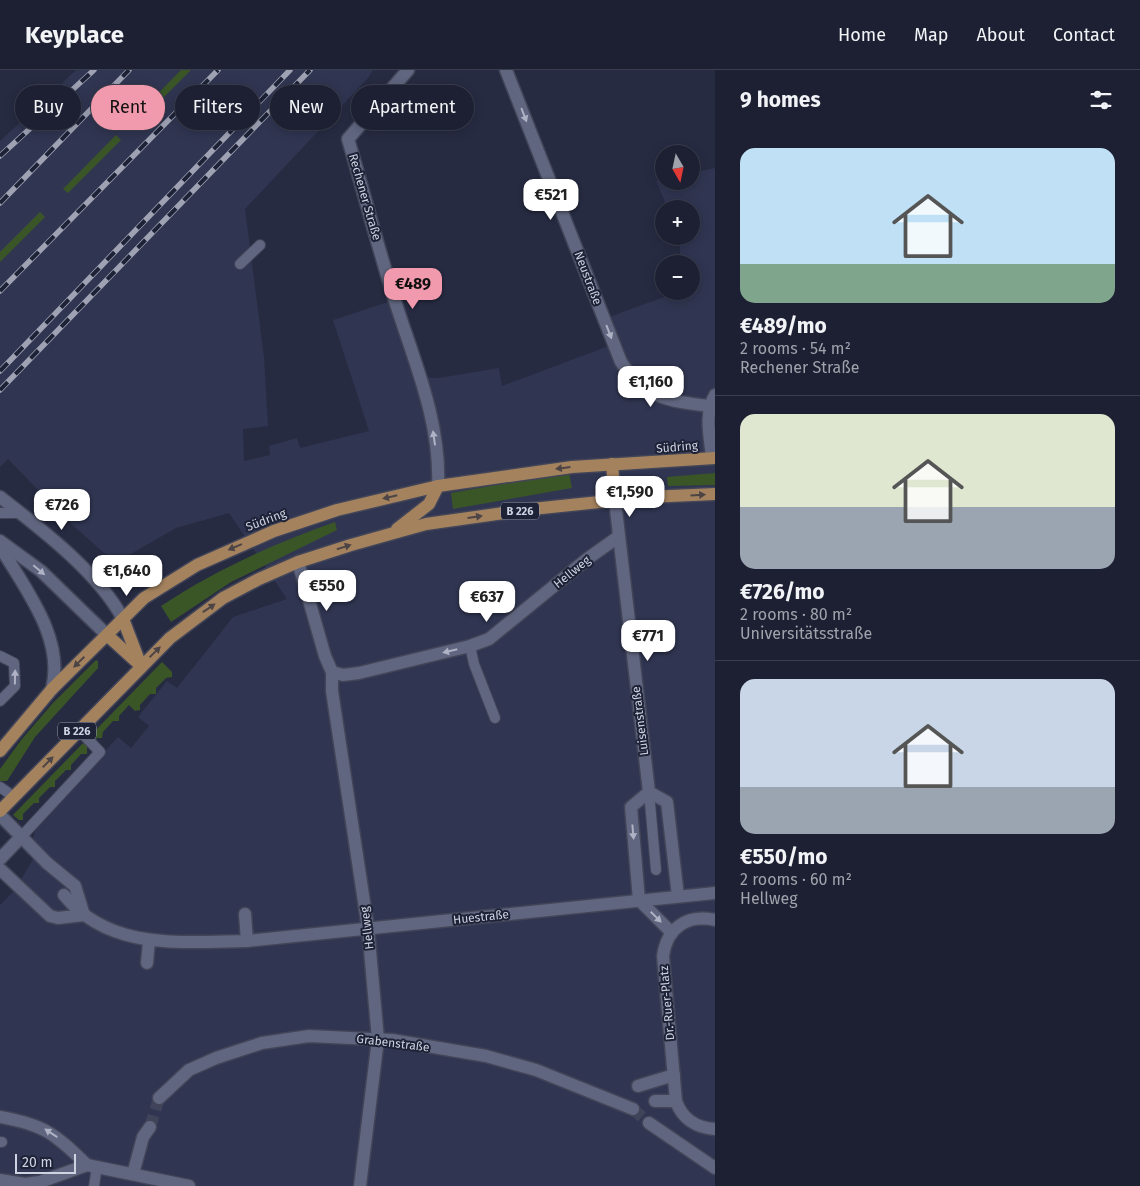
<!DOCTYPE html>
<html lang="en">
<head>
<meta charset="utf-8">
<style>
	body { margin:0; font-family:"Fira Sans",sans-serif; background:#25283a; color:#f1f3f6; height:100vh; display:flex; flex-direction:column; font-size:19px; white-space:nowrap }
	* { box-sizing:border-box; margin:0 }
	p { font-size:16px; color:#a0a3ac }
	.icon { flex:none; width:28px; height:28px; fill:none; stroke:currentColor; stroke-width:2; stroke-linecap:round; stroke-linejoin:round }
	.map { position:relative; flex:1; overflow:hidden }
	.side { display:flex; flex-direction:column; background:#1d2032; width:425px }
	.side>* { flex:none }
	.top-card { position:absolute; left:15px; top:15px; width:475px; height:45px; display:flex; gap:10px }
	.needle { width:32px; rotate:171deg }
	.fabs { position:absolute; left:655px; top:75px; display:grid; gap:10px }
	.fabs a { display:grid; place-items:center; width:45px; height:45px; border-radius:50%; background:#1d2032; box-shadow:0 2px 12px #0003,0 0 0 1px #3b3e4d; font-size:25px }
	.scale { position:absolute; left:15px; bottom:12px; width:61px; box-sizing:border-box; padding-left:5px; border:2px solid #cfd3e1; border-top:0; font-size:14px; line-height:18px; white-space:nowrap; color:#cfd3e1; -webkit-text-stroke:4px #1e2237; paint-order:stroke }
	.price { position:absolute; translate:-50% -42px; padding:0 11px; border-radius:10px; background:#fff; color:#222; font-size:16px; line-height:32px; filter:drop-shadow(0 1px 2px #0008) }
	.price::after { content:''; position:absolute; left:50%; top:30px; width:15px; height:11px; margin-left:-8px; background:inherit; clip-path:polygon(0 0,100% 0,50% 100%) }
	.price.selected { background:#f29aad; color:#111 }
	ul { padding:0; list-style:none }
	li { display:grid; align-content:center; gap:10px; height:265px; padding:0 25px }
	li+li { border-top:1px solid #3b3e4d }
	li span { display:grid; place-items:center; height:155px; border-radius:15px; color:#555 }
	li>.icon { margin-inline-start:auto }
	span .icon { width:90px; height:90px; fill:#fffc; stroke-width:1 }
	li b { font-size:21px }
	h2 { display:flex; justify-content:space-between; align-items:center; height:60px; padding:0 25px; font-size:21px }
	.tag { padding:0 18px; border-radius:22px; background:#1d2032; box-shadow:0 2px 12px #0003,0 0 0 1px #3b3e4d; font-size:18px; line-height:45px }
	.tag.selected { background:#f29aad; color:#111 }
	header { display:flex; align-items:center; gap:30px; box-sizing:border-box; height:70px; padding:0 25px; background:#1d2032; border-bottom:1px solid #3b3e4d }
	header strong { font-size:24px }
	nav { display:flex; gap:28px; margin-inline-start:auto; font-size:18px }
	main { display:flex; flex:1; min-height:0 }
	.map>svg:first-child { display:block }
	.built { fill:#303551 }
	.green { fill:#3a5627 }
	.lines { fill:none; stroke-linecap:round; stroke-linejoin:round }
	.street-tunnel { stroke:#40445a; stroke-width:12; stroke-dasharray:12 6; stroke-linecap:butt }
	.lane-casing { stroke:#424558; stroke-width:12 }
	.street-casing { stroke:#424558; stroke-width:15 }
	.secondary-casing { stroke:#424558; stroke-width:15 }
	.primary-casing { stroke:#424558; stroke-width:15 }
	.lane { stroke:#60667f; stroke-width:10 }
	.street { stroke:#60667f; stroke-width:12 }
	.secondary { stroke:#60667f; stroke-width:12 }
	.primary { stroke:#a4825e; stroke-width:12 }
	.rail-casing { stroke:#9ea2b3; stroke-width:5.5 }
	.rail { stroke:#1e2237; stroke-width:4; stroke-dasharray:11; stroke-linecap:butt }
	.oneway { fill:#aeb2c4 }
	.oneway2 { fill:#4d4445 }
	.labels { text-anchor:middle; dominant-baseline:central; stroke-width:4; stroke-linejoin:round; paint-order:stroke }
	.shield { fill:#1e2237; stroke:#9a9eae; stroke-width:1 }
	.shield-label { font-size:11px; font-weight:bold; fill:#cfd3e1 }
	.street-label { font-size:12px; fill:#cfd3e1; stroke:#1e2237 }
</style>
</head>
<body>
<header>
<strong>Keyplace</strong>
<nav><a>Home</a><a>Map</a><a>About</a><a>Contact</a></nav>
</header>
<main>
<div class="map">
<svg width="715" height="1116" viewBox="0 0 715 1116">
	<rect width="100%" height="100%" fill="#272b42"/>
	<polygon class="built" points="76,0 373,0 368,8 245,139 264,287 268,356 243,359 244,391 270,385 269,376 297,368 300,378 369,361 333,250 379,235 395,230 420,307 439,308 499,298 502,316 614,274 604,249 680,221 691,221 691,194 680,194 680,175 677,166 691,166 691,139 668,139 656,111 664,109 664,111 691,111 691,103 715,98 715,1116 0,1116 0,835 14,821 38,781 33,769 36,755 118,667 131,678 149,656 138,647 167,611 177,618 233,547 287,529 229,443 176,458 122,489 113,491 67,450 8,389 0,397 0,71"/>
	<g class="green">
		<polygon points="181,0 191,0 144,47 140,42"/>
		<polygon points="116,65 121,70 68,123 63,119"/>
		<polygon points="40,142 45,147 0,192 0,182"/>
		<polygon points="569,402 572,418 453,439 451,423"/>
		<polygon points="715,403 715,415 668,416 667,407"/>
		<path d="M335 452 337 460 231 512 171 552 161 536C215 500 273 474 335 452Z"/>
		<polygon points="96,590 98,591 98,598 35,667 7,711 0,711 0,699 22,669 53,633"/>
		<polygon points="162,592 172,602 172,607 166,608 156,618 156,624 150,624 140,635 140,640 135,641 129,635 119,646 119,651 113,651 103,662 102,668 97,668 87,678 87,684 81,684 71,695 71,700 66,700 55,711 55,717 50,717 39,728 39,733 34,733 23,744 23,750 19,750 13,745"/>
	</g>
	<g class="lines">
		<g class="street-tunnel">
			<polyline points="633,1039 649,1053"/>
			<polyline points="150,1057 159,1028"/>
		</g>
		<g class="lane-casing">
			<g id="lane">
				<polyline points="240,194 260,175"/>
				<polyline points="0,443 21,443"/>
				<polyline points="470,576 474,594 495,648"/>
				<polyline points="0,586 14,593 15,616 0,631"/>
				<polyline points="0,717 14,727"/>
				<polyline points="649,722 656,800"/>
				<polyline points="21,767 100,682 79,660"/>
				<polyline points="0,1072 2,1072"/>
				<polyline points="94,1116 97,1097"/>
			</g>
		</g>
		<g class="street-casing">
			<g id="street">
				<path d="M408 0 348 69C364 123 378 178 395 231 414 291 441 352 438 416"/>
				<path d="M506 0 621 292C645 328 668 331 709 336"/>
				<path d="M712 388C710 367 704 344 715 325"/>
				<polyline points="615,431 649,722"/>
				<polyline points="298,492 325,586 332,602 332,621 368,858 378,969 360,1116"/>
				<polyline points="332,602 343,605 359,603 470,576 489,569 587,489 618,467"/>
				<polyline points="649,722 631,737 639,830 672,863"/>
				<polyline points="649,722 667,732 678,826"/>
				<polyline points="0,745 47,793 75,816 84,845 58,848 50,846 0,799"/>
				<polyline points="0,789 21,767"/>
				<path d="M64 825C109 881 182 872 247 871L715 823"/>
				<polyline points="245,844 247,871"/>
				<path d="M715 850C688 844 667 857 663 886L676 1031C682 1049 697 1058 715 1059"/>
				<polyline points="147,893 149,871"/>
				<polyline points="638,1016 674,1005"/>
				<polyline points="159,1028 189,1000 216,988 262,973 309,966 392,970 486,986 536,1000 633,1039"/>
				<polyline points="655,1031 676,1031"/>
				<path d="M0 1047C45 1055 55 1064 87 1095"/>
				<polyline points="649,1053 715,1098"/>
				<polyline points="133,1104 143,1067 150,1057"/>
				<polyline points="0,1110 25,1114 40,1112 87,1095 189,1116"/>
			</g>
		</g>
		<g class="secondary-casing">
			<g id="secondary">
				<path d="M0 427C41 459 99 503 123 549"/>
				<polyline points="0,471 41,501 107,565"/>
				<path d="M0 476C24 518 65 567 52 619"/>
			</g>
		</g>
		<g class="primary-casing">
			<g id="primary">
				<polyline points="612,394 615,431"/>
				<polyline points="397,459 429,434 438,416"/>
				<polyline points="123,549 141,596"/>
				<polyline points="107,565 139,594"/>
				<polyline points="0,681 52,619 144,528 197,495 274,461 337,440 438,416 572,397 715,388"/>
				<polyline points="0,741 170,568 223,528 259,509 298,492 351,475 426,454 532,439 648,427 715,424"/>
			</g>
		</g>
		<use href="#lane" class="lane"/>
		<use href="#street" class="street"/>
		<use href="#secondary" class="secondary"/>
		<use href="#primary" class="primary"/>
		<g class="rail-casing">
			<g id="rail">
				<polyline points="0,86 94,0"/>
				<polyline points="0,133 129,0"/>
				<polyline points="0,221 218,0"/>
				<polyline points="0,301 290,0"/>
				<polyline points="0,320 310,0"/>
			</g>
		</g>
		<use href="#rail" class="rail"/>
	</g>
	<defs><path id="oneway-solid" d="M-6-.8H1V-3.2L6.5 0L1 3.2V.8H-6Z" transform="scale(1.25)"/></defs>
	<g class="oneway">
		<use href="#oneway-solid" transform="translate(524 45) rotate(69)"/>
		<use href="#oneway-solid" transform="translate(609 262) rotate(69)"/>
		<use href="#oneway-solid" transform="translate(434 368) rotate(-98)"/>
		<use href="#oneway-solid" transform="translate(39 500) rotate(40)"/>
		<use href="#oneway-solid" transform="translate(450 581) rotate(167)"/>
		<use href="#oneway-solid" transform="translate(15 607) rotate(-89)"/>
		<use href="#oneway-solid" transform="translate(633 762) rotate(85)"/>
		<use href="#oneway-solid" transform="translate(656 847) rotate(45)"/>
		<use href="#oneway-solid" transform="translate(51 1063) rotate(-147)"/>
	</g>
	<g class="oneway2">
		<use href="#oneway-solid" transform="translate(563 398) rotate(173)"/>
		<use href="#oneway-solid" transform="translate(698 425) rotate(-3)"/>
		<use href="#oneway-solid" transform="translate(390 427) rotate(167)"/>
		<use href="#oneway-solid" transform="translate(475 447) rotate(-8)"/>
		<use href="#oneway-solid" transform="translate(235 477) rotate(157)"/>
		<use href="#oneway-solid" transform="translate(344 477) rotate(-18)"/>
		<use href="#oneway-solid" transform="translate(209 538) rotate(-34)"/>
		<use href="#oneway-solid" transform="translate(155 582) rotate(-44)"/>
		<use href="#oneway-solid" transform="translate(79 592) rotate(136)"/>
		<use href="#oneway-solid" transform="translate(48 692) rotate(-46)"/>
	</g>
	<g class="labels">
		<g class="shield">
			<rect x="501" y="432.5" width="38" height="17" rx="4"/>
			<rect x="58" y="652.5" width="38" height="17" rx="4"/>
		</g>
		<g class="shield-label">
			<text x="520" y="441">B 226</text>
			<text x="77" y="661">B 226</text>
		</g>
		<g class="street-label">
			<text transform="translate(365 127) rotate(74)">Rechener Straße</text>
			<text transform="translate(588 208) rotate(69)">Neustraße</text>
			<text transform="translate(677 377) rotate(-5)">Südring</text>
			<text transform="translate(266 450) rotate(-21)">Südring</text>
			<text transform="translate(572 502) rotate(-39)">Hellweg</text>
			<text transform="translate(640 651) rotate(-97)">Luisenstraße</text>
			<text transform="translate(481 847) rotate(-6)">Huestraße</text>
			<text transform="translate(367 858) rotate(-97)">Hellweg</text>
			<text transform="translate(667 933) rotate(-95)">Dr.-Ruer-Platz</text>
			<text transform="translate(393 973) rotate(7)">Grabenstraße</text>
		</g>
	</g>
</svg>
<div class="fabs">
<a><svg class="needle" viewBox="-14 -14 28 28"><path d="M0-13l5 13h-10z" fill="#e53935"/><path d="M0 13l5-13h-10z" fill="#a0a3ac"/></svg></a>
<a>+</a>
<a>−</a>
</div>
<div class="scale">20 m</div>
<b class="price" style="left:551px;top:151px">€521</b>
<b class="price selected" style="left:413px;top:240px">€489</b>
<b class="price" style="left:651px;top:338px">€1,160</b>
<b class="price" style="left:630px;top:448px">€1,590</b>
<b class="price" style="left:62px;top:461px">€726</b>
<b class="price" style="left:127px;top:527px">€1,640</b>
<b class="price" style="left:327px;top:542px">€550</b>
<b class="price" style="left:487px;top:553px">€637</b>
<b class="price" style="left:648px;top:592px">€771</b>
<div class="top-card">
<a class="tag">Buy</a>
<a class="tag selected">Rent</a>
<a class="tag">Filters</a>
<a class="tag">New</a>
<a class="tag">Apartment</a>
</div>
</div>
<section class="side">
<h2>9 homes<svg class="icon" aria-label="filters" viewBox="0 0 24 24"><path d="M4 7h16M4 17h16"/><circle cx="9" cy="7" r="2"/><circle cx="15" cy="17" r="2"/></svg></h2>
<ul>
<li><span style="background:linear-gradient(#bfe0f5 75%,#7fa58c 0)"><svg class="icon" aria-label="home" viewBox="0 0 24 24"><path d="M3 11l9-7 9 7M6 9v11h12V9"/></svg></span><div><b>€489/mo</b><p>2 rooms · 54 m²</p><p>Rechener Straße</p></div></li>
<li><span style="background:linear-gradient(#dfe7d0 60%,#9aa5b1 0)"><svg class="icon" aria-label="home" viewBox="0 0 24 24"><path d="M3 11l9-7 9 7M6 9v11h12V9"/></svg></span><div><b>€726/mo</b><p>2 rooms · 80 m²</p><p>Universitätsstraße</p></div></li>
<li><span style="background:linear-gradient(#c9d6e8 70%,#9aa5b1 0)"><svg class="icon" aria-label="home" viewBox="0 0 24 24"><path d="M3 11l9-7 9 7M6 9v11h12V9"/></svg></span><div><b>€550/mo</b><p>2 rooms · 60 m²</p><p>Hellweg</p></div></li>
</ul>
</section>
</main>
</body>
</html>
